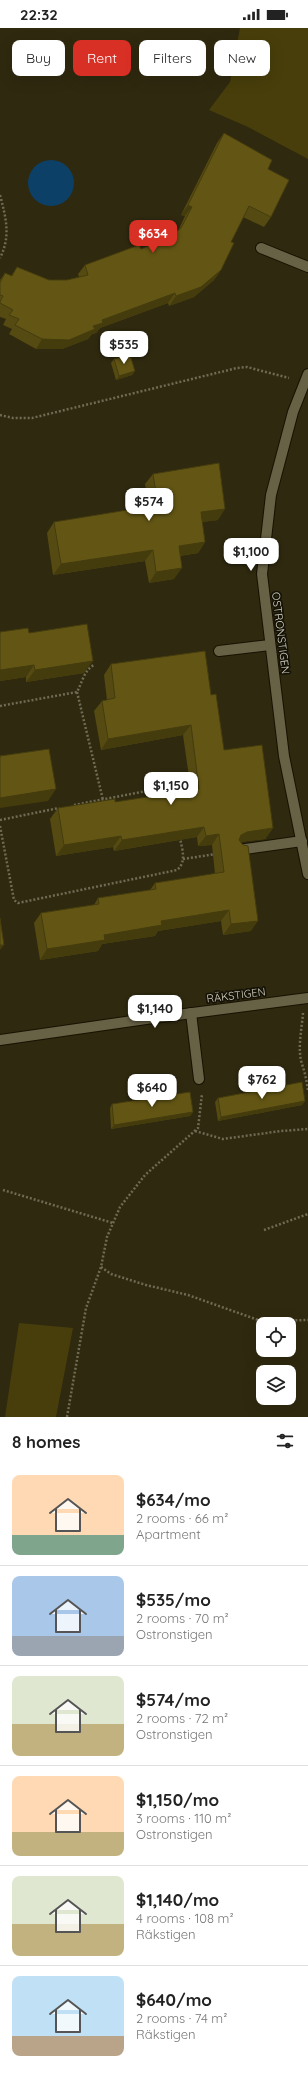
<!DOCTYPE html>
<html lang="en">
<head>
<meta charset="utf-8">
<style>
	body { margin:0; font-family:Quicksand,sans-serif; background:#f6f6f6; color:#222; height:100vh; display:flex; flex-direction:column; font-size:15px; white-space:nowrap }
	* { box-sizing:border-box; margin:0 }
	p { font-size:13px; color:#767676 }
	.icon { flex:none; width:22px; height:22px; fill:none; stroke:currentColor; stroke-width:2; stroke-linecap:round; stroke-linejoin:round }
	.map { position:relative; height:1389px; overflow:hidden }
	.drawer { display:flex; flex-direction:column; background:#fff; flex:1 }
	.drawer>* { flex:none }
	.hud { position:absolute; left:12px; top:12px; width:284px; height:36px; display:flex; gap:8px }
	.controls { position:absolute; left:256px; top:1289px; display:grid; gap:8px }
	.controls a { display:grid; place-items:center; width:40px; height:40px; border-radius:8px; background:#fff; box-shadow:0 4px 16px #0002; font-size:20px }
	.price { position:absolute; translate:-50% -34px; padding:0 9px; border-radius:8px; background:#fff; color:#222; font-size:13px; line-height:26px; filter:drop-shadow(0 1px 2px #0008) }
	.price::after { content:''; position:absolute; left:50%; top:24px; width:12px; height:9px; margin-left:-6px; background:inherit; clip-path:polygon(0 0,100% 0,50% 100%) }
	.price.selected { background:#d93025; color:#fff }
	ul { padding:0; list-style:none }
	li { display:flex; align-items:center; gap:12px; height:100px; padding:0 12px }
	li+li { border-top:1px solid #e0e0e0 }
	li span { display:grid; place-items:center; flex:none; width:112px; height:80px; border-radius:8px; color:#555 }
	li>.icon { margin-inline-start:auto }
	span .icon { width:48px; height:48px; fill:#fffc; stroke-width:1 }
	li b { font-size:17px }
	h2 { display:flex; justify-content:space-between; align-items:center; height:48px; padding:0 12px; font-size:17px }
	.tag { padding:0 14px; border-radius:8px; background:#fff; box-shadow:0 4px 16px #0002; font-size:14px; line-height:36px }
	.tag.selected { background:#d93025; color:#fff }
	.status { display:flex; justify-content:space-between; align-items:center; height:28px; padding:0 20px; background:#fff; direction:ltr }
	.status svg { height:11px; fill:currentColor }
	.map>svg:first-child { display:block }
	.green { fill:#483e0b }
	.water { fill:#0d4066 }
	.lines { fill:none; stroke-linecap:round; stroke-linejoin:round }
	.lane-casing { stroke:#171200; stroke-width:12 }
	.street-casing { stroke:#171200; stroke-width:12 }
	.path { stroke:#6f6b54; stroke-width:2.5; stroke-dasharray:2 2; stroke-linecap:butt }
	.lane { stroke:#676145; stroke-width:10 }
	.street { stroke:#676145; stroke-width:10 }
	.wall { fill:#554a11 }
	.shaded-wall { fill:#453c0e }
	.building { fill:#635614; stroke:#453c0e }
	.labels { text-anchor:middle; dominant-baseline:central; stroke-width:3.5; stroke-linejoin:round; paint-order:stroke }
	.street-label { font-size:11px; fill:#d7d4c4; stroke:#151207 }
</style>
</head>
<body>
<div class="status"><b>22:32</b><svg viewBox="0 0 49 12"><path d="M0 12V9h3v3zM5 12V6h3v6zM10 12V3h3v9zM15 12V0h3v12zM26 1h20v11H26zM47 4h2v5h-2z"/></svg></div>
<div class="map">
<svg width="308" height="1389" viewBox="0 0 308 1389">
	<rect width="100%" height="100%" fill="#2f290f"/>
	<g class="green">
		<polygon points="240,0 308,0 308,131 248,99 209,82 230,54"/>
		<polygon points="19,1295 73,1300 56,1389 5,1389"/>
	</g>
	<circle class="water" cx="51" cy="155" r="23"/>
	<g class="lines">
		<g class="lane-casing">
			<g id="lane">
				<polyline points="261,220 308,239"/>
				<polyline points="219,623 270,617"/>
				<polyline points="238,822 302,813"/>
				<polyline points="191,985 199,1051"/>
			</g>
		</g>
		<g class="street-casing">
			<g id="street">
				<polyline points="308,346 293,384 271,467 262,546 284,728 308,846"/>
				<polyline points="0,1012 146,991 308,970"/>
			</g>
		</g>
		<g class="path">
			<path d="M0 167C6 190 11 208 0 230"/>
			<polyline points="0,387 13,390 32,390 237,340 247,339 289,350"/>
			<polyline points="77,664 103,772"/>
			<path d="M0 678 77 664C82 655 84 642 94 637"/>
			<polyline points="74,777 162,760 170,761 173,768"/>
			<polyline points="0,792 59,780"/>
			<path d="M0 798 14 872 18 875 177 842C187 834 182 821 180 810"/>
			<polyline points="183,831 216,826"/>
			<path d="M303 985C302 1000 297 1021 302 1036 305 1045 307 1054 308 1063"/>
			<polyline points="195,1103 223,1111 281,1103 308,1101"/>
			<polyline points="3,1162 113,1195"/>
			<polyline points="264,1202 308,1186"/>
			<polyline points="101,1239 111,1246 146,1257 188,1267 261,1293 308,1292"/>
			<polyline points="67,1389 86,1280 101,1239 107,1209 120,1179 145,1147 198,1100 202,1066"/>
		</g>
		<use href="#lane" class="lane"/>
		<use href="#street" class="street"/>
	</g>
	<g class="wall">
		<polygon points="224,105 268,141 271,189 264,199 243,189 231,214 221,242 214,252 194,269 169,278 168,275 100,300 96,305 92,306 88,311 62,321 36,321 9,306 12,301 3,297 6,291 0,289 0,252 5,245 11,248 17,239 49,252 67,252 79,249 78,246 85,237 141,221 167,211 178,203 185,188 181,187 217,115"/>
		<polygon points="114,331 135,343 132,347 116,352 111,335"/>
		<polygon points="153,446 218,492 202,494 205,514 198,525 180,528 174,551 149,555 145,533 53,547 47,505 54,494 149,479 145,456"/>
		<polygon points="0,604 29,605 84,645 26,654 26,649 0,653"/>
		<polygon points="111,636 211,667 224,722 273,800 265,811 240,814 251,903 223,907 221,893 158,903 155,908 102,916 98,923 40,932 34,895 41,885 94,877 98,870 150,862 155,855 215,846 212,817 198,818 197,809 114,823 113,819 56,828 50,791 58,780 115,774 191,763 183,707 101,722 94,683 102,673 107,672 104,647"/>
		<polygon points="218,1070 305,1073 302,1077 218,1093 215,1074"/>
		<polygon points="112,1076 193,1084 190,1088 111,1101 110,1080"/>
	</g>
	<g class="shaded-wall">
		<polygon points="188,177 192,179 185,188 181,187"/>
		<polygon points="221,242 214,252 194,269 169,278 176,268"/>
		<polygon points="175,265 168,275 100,300 96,305 92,306 88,311 62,321 36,321 42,311 93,298 102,292"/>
		<polygon points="135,343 132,347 116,352 119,348"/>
		<polygon points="225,481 218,492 193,495 201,484"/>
		<polygon points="205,514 198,525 171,529 179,518"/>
		<polygon points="153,522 145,533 53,547 61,536"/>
		<polygon points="182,540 174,551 149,555 156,544"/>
		<polygon points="93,633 84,645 26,654 35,642"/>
		<polygon points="34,637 26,649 0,653 0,642"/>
		<polygon points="191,697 183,707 101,722 108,711"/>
		<polygon points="56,761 48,773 0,780 0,770"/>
		<polygon points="204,799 197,809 114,823 122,812"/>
		<polygon points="273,800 265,811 239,814 234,817 241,807 247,804"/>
		<polygon points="219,806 212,817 198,818 206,808"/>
		<polygon points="121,808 113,819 56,828 64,817"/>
		<polygon points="229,882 221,893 158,903 155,908 102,916 98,923 40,932 47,921 161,893"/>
		<polygon points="258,893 251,903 223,907 231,896"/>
		<polygon points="0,917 4,917 0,922"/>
		<polygon points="305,1073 302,1077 218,1093 221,1089"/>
		<polygon points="193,1084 190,1088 111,1101 114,1097"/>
	</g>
	<g class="building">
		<polygon points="224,105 272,132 268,141 289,152 271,189 249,178 231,214 234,215 221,242 201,259 176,268 175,265 102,292 103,295 93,298 95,301 69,312 42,311 15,297 19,291 9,287 13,282 0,275 0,274 3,268 0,267 0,255 5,245 12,248 17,239 49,252 67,252 88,247 85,237 139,217 141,221 167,211 181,200 192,179 188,177"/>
		<polygon points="130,327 135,343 119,348 114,331"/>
		<polygon points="219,435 225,481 201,484 205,514 179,518 182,540 156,544 153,522 61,536 54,494 158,477 153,446"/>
		<polygon points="87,596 93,633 35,642 34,637 0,642 0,604 28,600 29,605"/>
		<polygon points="205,623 211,667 216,666 224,722 262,717 273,800 247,804 241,807 239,812 243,817 248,818 258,893 231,896 229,882 161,893 162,897 104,907 105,912 47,921 41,885 99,876 98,870 156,861 155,855 224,844 219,806 206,808 204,799 122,812 121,808 64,817 58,780 115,771 115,774 199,761 191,697 108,711 102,673 115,670 111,636"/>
		<polygon points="49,721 56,761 0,770 0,728"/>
		<polygon points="0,890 4,917 0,917"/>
		<polygon points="302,1054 305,1073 221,1089 218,1070"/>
		<polygon points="190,1064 193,1084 114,1097 112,1076"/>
	</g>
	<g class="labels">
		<g class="street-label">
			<text transform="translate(281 605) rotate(83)">OSTRONSTIGEN</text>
			<text transform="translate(236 967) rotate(-7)">RÄKSTIGEN</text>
		</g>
	</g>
</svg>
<div class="controls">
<a><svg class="icon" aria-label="locate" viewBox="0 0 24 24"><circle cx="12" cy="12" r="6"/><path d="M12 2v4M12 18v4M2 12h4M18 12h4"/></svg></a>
<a><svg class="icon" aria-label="layers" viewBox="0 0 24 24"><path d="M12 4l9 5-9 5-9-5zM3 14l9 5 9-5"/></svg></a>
</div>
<b class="price selected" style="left:153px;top:226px">$634</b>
<b class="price" style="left:124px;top:337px">$535</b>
<b class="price" style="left:149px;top:494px">$574</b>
<b class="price" style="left:251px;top:544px">$1,100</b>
<b class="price" style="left:171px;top:778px">$1,150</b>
<b class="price" style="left:155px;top:1001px">$1,140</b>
<b class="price" style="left:262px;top:1072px">$762</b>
<b class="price" style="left:152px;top:1080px">$640</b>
<div class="hud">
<a class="tag">Buy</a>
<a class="tag selected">Rent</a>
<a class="tag">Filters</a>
<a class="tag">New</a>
</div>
</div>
<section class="drawer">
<h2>8 homes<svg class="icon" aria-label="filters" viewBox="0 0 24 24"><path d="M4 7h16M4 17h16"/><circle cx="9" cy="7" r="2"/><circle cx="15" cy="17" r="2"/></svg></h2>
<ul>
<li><span style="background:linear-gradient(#ffd9b3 75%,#7fa58c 0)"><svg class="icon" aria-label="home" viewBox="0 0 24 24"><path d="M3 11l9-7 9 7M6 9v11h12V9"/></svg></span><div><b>$634/mo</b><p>2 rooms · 66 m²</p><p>Apartment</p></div></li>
<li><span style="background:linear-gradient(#a9c7e8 75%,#9aa5b1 0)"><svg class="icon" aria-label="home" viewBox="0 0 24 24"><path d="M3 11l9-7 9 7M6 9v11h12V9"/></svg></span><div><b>$535/mo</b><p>2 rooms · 70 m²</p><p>Ostronstigen</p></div></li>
<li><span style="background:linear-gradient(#dfe7d0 60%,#c2b280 0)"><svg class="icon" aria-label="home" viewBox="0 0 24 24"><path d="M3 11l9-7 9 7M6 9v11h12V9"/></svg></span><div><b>$574/mo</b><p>2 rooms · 72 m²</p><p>Ostronstigen</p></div></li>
<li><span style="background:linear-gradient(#ffd9b3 70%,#c2b280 0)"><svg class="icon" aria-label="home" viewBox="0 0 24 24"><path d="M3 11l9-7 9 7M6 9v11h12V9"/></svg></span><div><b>$1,150/mo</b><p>3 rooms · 110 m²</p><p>Ostronstigen</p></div></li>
<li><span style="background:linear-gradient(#dfe7d0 60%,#c2b280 0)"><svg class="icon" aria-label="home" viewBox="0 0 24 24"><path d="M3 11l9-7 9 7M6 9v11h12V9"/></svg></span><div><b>$1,140/mo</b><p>4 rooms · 108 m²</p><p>Räkstigen</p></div></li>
<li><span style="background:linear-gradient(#bfe0f5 75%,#b9a48a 0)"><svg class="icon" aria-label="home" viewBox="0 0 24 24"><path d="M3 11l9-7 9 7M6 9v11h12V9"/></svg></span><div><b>$640/mo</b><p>2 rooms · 74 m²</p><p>Räkstigen</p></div></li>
</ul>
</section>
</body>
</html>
